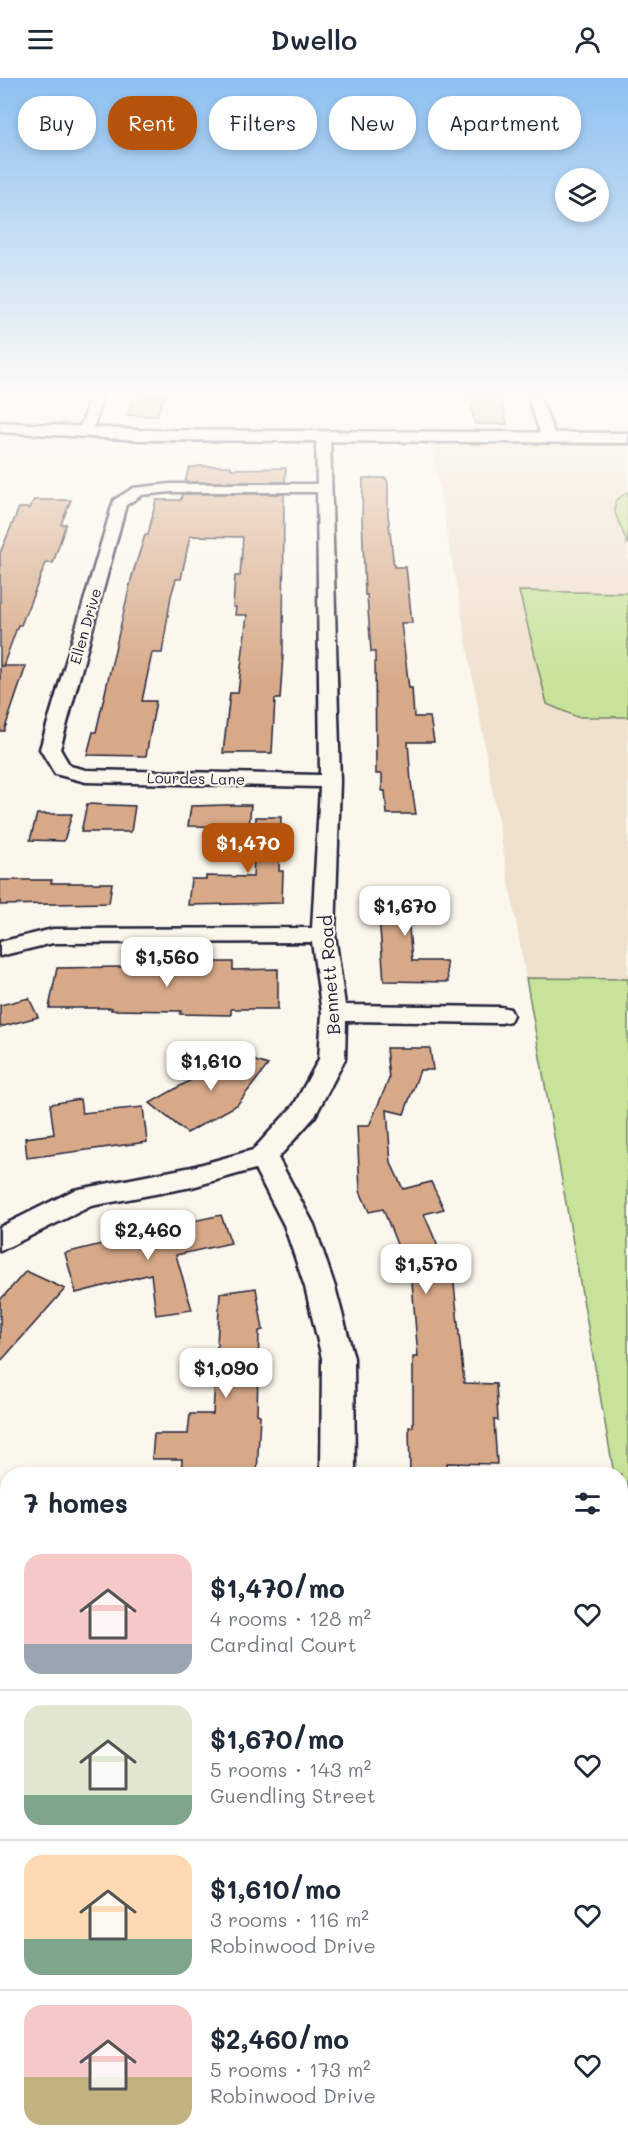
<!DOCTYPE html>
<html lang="en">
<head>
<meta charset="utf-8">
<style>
	body { margin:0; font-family:Mali,sans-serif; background:#f2f2f3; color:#1f2937; height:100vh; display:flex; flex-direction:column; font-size:22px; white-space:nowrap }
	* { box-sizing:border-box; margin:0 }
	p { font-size:20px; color:#747a83 }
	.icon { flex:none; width:33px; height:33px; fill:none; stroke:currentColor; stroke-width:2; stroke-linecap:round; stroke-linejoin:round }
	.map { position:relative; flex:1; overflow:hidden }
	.side { position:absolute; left:0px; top:1389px; width:628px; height:684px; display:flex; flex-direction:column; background:#fff; border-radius:24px 24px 0 0; box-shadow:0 3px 9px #0003 }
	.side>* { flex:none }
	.top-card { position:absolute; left:18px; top:18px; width:592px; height:54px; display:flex; gap:12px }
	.fabs { position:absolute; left:555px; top:90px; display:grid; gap:12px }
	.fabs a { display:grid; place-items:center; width:54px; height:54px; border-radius:50%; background:#fff; box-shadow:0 3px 9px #0003; font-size:30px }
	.price { position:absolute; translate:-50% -51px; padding:0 14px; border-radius:12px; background:#fff; color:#222; font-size:20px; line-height:39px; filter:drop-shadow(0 2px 3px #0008) }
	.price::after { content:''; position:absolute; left:50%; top:36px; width:18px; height:14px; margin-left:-9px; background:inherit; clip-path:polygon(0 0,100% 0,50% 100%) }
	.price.on { background:#b45309; color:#fff }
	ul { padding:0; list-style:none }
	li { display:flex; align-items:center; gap:18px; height:150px; padding:0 24px }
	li+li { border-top:2px solid #e0e1e3 }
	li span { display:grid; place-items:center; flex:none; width:168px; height:120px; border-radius:18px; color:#555 }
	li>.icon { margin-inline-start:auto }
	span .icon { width:72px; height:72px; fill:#fffc; stroke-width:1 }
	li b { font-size:26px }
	h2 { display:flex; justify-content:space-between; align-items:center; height:72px; padding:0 24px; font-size:26px }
	.tag { padding:0 21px; border-radius:24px; background:#fff; box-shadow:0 3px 9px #0003; font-size:21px; line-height:54px }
	.tag.on { background:#b45309; color:#fff }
	header { display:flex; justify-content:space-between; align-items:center; height:78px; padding:0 24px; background:#fff; font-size:27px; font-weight:600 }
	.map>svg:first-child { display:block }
	.built { fill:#f0e0ce }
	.green { fill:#c7e299; stroke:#74826a; stroke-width:1.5 }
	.building { fill:#d7a988; stroke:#22223b; stroke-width:1.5 }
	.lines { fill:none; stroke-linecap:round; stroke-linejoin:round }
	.street-casing { stroke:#22223b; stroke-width:5 }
	.primary-casing { stroke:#22223b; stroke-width:5 }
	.street { fill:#fbf7ec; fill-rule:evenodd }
	.primary { fill:#fbf7ec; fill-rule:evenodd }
	.labels { text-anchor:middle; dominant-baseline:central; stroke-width:4.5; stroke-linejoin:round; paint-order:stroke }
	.far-street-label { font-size:15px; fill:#22223b; stroke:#fbf7ec }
	.street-label { font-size:18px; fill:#22223b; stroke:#fbf7ec }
</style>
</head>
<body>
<header><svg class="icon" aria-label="menu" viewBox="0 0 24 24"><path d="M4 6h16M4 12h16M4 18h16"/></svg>Dwello<svg class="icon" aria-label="person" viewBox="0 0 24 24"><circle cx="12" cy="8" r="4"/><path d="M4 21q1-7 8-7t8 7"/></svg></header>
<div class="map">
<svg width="628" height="2073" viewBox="0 0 628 2073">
	<rect width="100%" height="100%" fill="#fbf7ec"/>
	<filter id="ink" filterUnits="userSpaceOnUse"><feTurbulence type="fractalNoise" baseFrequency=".0167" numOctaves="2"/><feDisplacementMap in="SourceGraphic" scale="12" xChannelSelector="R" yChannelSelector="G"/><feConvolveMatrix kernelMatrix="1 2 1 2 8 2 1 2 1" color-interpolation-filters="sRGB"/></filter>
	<g filter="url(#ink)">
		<polygon class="built" points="431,365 628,365 628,1476 621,1437 621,1396 614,1396"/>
		<g class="green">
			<polygon points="628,414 628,467 615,435 615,423"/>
			<polygon points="519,513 628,515 628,639 577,639 547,626"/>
			<polygon points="526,900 628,901 628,1476 621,1437 621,1396 614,1396"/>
		</g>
		<g class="building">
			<polygon points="135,317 165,317 157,338 127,337"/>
			<polygon points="469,317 499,317 507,346 475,346"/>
			<polygon points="200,388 231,388 231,391 286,390 285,404 185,404 189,390"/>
			<polygon points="363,400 386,400 388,405 388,437 394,489 406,489 412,545 401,545 409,610 412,610 414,639 430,639 434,664 408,664 411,704 416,736 387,736 385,713 382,713 382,696 376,696 375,574 371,574 367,517 365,517 362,439"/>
			<polygon points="182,416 284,416 283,577 280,621 275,621 272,675 223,675 230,615 238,615 247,537 235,537 236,529 233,529 235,498 240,498 243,459 190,458 181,501 176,501 171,518 162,575 152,575 142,623 156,623 146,678 87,677 93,654 96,654 132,498 145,457 148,457 156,422 181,422"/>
			<polygon points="34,422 71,422 61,446 66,446 53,485 46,485 21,547 18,547 3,588 26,588 4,653 0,653 0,588 2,588 0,587 0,475 19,430 29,430"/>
			<polygon points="87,726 135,728 131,754 81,754"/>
			<polygon points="226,727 251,727 249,749 188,748 191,728"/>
			<polygon points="37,736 72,736 64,763 30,762"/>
			<polygon points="256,739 281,739 279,793 283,793 282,825 188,827 191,801 206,801 206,798 253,799"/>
			<polygon points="0,802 52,802 51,805 112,805 109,825 0,827"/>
			<polygon points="377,812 429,813 430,840 408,839 412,883 446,883 448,904 384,903"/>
			<polygon points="181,884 233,884 233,892 278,891 278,931 231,931 231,937 180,936 181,933 111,932 112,930 49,930 57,890 180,888"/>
			<polygon points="29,920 38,939 0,949 0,927"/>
			<polygon points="386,970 430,970 433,992 420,992 404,1036 387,1032 391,1085 403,1111 431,1104 444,1131 424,1136 454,1206 464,1305 496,1306 498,1342 494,1342 497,1386 447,1385 447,1396 410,1396 409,1349 413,1349 413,1279 418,1279 412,1204 383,1131 369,1134 360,1113 357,1048 369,1048 389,1001"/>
			<polygon points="224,973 268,987 237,1027 187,1055 150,1025 207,993"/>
			<polygon points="80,1021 82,1035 143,1029 147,1064 27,1080 25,1060 54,1056 50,1026"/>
			<polygon points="221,1137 231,1165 176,1177 192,1232 156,1237 151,1196 76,1215 65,1175 146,1155 146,1153"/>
			<polygon points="26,1193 65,1211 0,1284 0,1222"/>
			<polygon points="256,1210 263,1252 259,1253 257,1336 260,1337 257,1396 181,1396 182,1381 152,1381 154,1356 188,1356 190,1336 213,1336 220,1215"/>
		</g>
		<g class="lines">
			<g class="street-casing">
				<g id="street">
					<path d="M89 317H101C99 330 96 354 83 359L77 355 85 337Z"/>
					<polygon points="527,317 539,317 556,360 554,363 544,363 542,360"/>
					<path d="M323 355 330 359 340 703 335 857 345 927 501 929 510 931 513 937 510 943 501 945 346 943 345 981 315 1038 278 1080 314 1147 335 1209 354 1280 355 1396H321L322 1280 305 1209 284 1147 255 1091 192 1109 91 1128 0 1173V1149L74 1112 192 1089 253 1072 294 1027 319 981 322 935 312 864 53 865 0 878V864L53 851 312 850 320 709 86 704 55 696 40 671 114 422 133 410 171 406H317L316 359ZM171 414H317L320 697 86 692 70 688 60 671 126 427 142 417Z"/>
					<rect x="313" y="2066" width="48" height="7"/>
				</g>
			</g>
			<g class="primary-casing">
				<polygon id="primary" points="0,344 141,352 628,355 628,365 141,362 0,354"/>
			</g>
			<use href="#street" class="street"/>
			<use href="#primary" class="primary"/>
		</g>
	</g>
	<linearGradient id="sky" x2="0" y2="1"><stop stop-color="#8dc0f1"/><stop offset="0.52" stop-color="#fdfbf6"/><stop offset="1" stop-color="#fdfbf6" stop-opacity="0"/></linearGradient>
	<rect width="628" height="607" fill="url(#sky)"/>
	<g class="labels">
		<g class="far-street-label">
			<text transform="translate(85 548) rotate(-74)">Ellen Drive</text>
			<text transform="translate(196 700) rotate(1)">Lourdes Lane</text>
		</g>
		<g class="street-label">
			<text transform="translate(329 897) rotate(-94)">Bennett Road</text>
		</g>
	</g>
</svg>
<div class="fabs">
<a><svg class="icon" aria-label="layers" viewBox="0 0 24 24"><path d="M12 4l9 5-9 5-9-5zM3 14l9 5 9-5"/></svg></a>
</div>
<b class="price on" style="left:248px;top:796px">$1,470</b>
<b class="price" style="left:405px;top:859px">$1,670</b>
<b class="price" style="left:167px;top:910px">$1,560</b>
<b class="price" style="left:211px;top:1014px">$1,610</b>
<b class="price" style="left:148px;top:1183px">$2,460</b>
<b class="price" style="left:426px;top:1217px">$1,570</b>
<b class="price" style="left:226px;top:1321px">$1,090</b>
<div class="top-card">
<a class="tag">Buy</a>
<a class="tag on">Rent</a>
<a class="tag">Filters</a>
<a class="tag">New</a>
<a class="tag">Apartment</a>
</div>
<section class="side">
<h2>7 homes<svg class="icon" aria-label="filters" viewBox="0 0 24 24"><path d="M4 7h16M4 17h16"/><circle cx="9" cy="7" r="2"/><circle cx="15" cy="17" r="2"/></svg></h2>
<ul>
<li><span style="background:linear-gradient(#f6c9c9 75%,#9aa5b1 0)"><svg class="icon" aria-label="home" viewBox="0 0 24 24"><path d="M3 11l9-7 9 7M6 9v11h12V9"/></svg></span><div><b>$1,470/mo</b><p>4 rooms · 128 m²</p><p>Cardinal Court</p></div><svg class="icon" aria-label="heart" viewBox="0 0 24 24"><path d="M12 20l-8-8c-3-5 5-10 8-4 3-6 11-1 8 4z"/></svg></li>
<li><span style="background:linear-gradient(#dfe7d0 75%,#7fa58c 0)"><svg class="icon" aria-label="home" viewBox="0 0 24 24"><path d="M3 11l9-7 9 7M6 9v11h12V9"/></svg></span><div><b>$1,670/mo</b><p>5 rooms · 143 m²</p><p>Guendling Street</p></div><svg class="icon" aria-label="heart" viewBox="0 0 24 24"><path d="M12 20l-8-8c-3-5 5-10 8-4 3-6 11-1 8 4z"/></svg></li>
<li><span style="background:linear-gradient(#ffd9b3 70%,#7fa58c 0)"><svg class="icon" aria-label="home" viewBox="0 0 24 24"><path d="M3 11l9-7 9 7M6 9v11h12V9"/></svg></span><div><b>$1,610/mo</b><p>3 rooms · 116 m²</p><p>Robinwood Drive</p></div><svg class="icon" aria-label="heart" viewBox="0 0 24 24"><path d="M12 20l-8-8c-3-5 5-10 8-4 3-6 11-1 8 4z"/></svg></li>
<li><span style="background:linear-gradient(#f6c9c9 60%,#c2b280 0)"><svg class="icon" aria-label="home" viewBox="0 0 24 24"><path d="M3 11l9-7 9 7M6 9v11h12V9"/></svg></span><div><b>$2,460/mo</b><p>5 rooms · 173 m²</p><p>Robinwood Drive</p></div><svg class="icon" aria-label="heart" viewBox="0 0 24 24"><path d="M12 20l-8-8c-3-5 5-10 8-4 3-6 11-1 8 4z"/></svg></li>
</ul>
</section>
</div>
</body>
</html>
